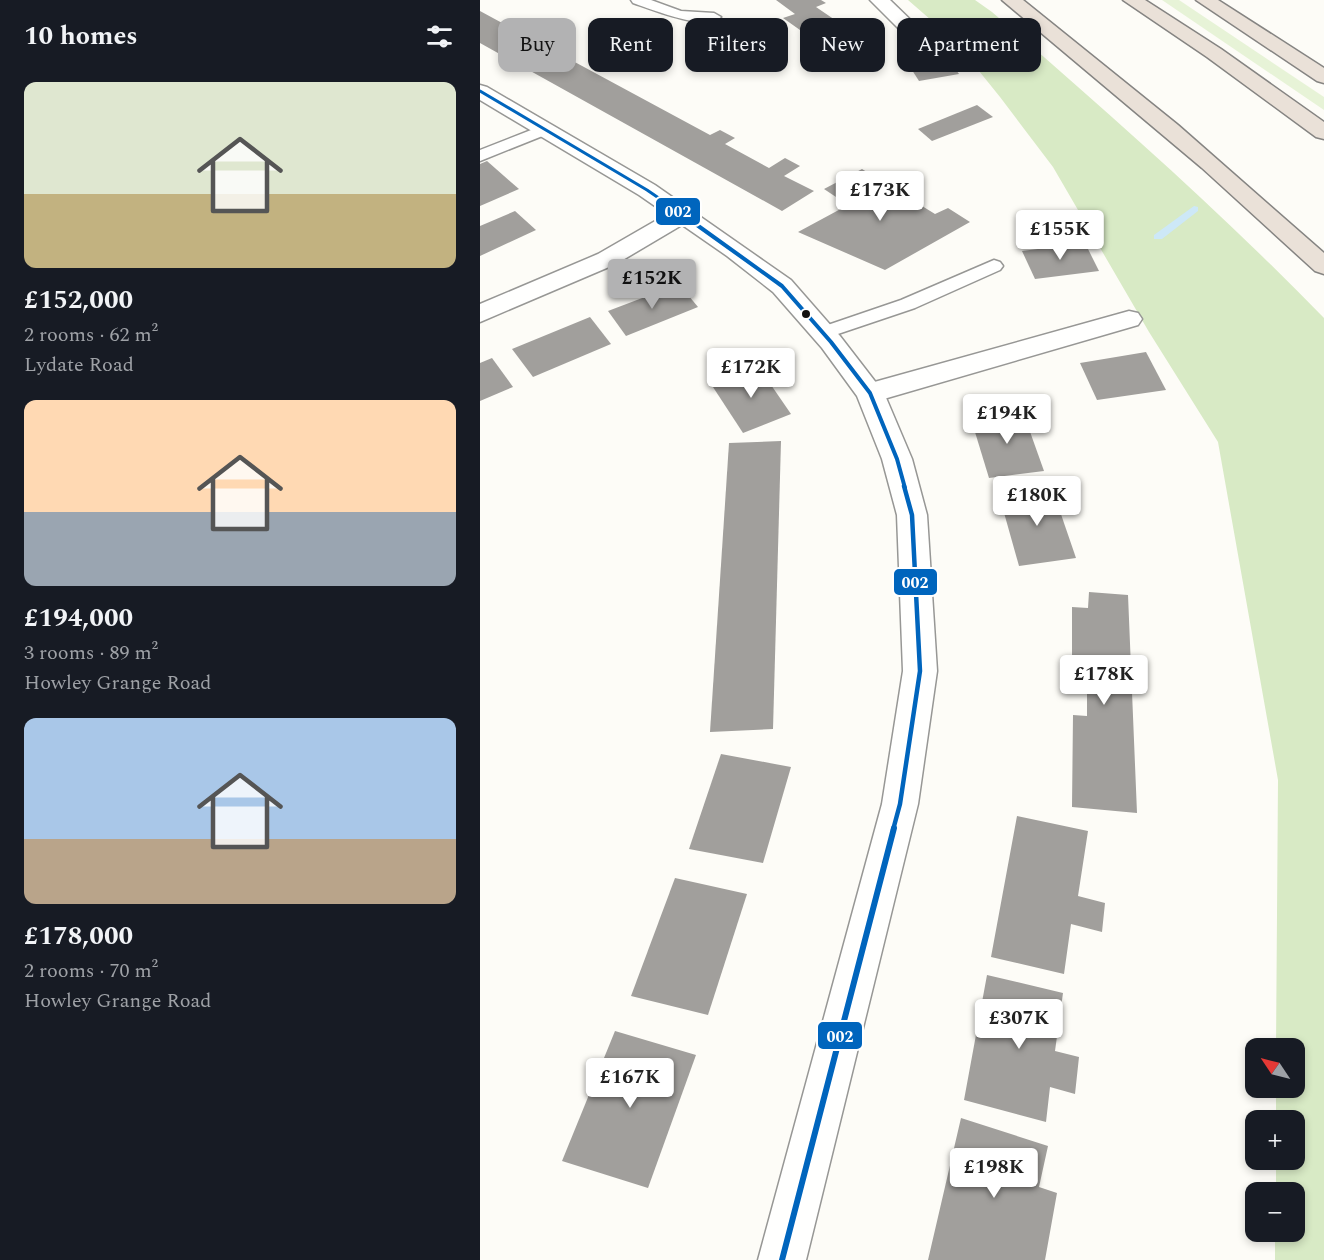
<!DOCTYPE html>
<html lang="en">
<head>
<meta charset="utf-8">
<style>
	body { margin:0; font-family:Spectral,serif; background:#20242c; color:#f1f3f6; height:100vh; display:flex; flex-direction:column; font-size:22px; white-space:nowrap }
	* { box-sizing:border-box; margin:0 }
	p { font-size:20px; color:#9ea1a6 }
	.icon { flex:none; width:33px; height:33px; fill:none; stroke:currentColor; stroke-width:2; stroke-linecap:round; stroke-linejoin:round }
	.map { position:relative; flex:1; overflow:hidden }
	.side { display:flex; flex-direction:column; background:#171b24; width:480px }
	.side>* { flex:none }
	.hud { position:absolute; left:18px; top:18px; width:570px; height:54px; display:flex; gap:12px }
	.needle { width:39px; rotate:305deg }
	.fabs { position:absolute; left:765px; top:1038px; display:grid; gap:12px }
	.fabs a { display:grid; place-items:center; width:60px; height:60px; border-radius:12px; background:#171b24; box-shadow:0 3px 9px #0003; font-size:30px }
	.price { position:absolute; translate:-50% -51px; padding:0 14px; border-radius:6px; background:#fff; color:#222; font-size:20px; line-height:39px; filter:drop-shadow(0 2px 3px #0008) }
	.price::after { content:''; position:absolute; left:50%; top:36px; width:18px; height:14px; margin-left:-9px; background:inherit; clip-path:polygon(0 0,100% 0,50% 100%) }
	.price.on { background:#b2b2b3; color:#111 }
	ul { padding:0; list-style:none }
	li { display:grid; align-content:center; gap:12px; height:318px; padding:0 24px }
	li span { display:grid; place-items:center; height:186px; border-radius:12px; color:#555 }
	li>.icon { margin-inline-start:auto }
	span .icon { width:108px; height:108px; fill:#fffc; stroke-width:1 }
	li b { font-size:26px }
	h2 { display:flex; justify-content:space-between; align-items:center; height:72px; padding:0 24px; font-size:26px }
	.chip { padding:0 21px; border-radius:12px; background:#171b24; box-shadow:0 3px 9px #0003; font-size:21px; line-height:54px }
	.chip.on { background:#b2b2b3; color:#111 }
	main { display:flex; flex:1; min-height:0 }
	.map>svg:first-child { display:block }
	.green { fill:#e7f3d7 }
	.forest { fill:#d8eac5 }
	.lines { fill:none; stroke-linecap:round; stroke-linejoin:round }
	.stream { fill:#cde8f7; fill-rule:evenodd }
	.building { fill:#a19f9c }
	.service-casing { stroke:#979795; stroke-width:3 }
	.minor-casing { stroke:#979795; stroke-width:3 }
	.tertiary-casing { stroke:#979795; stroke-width:3 }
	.motorway-casing { stroke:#858482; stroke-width:3 }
	.service { fill:#fffffe; fill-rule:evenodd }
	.minor { fill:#fffffe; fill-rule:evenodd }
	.tertiary { fill:#fffffe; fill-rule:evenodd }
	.motorway { fill:#eae1d8; fill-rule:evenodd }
	.bus-1-far3-casing { stroke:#fff; stroke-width:6 }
	.bus-1-far2-casing { stroke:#fff; stroke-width:8 }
	.bus-1-far1-casing { stroke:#fff; stroke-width:9 }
	.bus-1-casing { stroke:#fff; stroke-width:10 }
	.bus-1-far3 { stroke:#0065bd; stroke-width:3 }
	.bus-1-far2 { stroke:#0065bd; stroke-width:4 }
	.bus-1-far1 { stroke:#0065bd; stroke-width:4.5 }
	.bus-1 { stroke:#0065bd; stroke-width:6 }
	.bus-dot { fill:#111; stroke:#fff; stroke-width:2 }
	.line-badge { stroke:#fff; stroke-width:2 }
	.badge-label { font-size:16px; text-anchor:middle; font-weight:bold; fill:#fff }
</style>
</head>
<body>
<main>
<section class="side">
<h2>10 homes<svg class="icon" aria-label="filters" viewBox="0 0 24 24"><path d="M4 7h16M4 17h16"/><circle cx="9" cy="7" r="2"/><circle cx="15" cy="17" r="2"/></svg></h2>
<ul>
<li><span style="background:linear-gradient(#dfe7d0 60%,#c2b280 0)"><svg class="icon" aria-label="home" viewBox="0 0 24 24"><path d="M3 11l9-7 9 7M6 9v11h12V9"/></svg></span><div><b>£152,000</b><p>2 rooms · 62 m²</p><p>Lydate Road</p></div></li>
<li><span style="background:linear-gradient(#ffd9b3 60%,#9aa5b1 0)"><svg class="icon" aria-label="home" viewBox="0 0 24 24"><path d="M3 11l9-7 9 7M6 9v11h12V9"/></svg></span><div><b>£194,000</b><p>3 rooms · 89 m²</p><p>Howley Grange Road</p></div></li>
<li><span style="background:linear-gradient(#a9c7e8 65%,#b9a48a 0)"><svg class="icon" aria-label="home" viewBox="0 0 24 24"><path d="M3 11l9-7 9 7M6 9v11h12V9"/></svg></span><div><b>£178,000</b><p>2 rooms · 70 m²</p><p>Howley Grange Road</p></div></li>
</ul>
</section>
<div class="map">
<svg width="844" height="1260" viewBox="0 0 844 1260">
	<rect width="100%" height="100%" fill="#fdfcf7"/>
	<polygon class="green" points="682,0 699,0 844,97 844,110"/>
	<path class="forest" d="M428 0H495L512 12C626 111 739 210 844 318V1260H795V1232H814V1192H796V1160H814V1120H796V1088H814V1048H796L798 780 738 442 669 332 573 167 520 97 474 40Z"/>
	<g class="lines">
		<polygon class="stream" points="714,206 718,207 718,211 682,239 674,239 674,235"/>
	</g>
	<g class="building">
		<polygon points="296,0 341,0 346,3 336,7 405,54 371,66 303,18 315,14"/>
		<polygon points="0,11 230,135 240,130 255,138 245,144 289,168 305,158 320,166 304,176 334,191 302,211 0,43"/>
		<polygon points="256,22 270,32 241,43 227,32"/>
		<polygon points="462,50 479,74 439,81 423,56"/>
		<polygon points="497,105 513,117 452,141 438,129"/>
		<polygon points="7,161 39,189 0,206 0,164"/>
		<polygon points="382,169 455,214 468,208 490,222 405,270 318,232 368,205 344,189"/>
		<polygon points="35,211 56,230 0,256 0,226"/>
		<polygon points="605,243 619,271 555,279 542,251"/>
		<polygon points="199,284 218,307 146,336 128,311"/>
		<polygon points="110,317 131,344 53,377 32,349"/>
		<polygon points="666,352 686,390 617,400 600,363"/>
		<polygon points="12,358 33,387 0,401 0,363"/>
		<polygon points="278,366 311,414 263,433 231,384"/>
		<polygon points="543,412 564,471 509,478 491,419"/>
		<polygon points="301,441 293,729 230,732 249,443"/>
		<polygon points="572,488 596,558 539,566 519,495"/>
		<polygon points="609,592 648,595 657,813 592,807 593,715 607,716 607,688 592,687 592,607 608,608"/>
		<polygon points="241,754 311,767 283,863 209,849"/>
		<polygon points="537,816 608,831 598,896 625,903 622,932 591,924 584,974 511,957"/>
		<polygon points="195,878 267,894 228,1015 151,996"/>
		<polygon points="507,975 583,993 575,1051 599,1057 595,1094 570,1087 566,1122 484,1100"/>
		<polygon points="135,1031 216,1055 168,1188 82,1161"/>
		<polygon points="481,1118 568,1146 559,1187 577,1193 565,1260 448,1260"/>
	</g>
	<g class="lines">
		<g class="service-casing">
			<g id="service">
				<path d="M151 0H171L201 11 234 13 241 17C226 32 171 9 153 3Z"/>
				<polygon points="64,125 72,130 70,133 0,161 0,150"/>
				<polygon points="514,260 520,262 523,266 520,270 435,308 343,339 336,337 333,333 336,329 421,300"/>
			</g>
		</g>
		<g class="minor-casing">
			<g id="minor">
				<polygon points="390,0 410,0 439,28 436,32 422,32"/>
				<polygon points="204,207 212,209 216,214 212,219 136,264 0,322 0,304 118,254 196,209"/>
				<polygon points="649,311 658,313 662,319 658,325 390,403 380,400 376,393 380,386"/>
			</g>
		</g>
		<g class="tertiary-casing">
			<polygon id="tertiary" points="0,85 7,87 175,185 311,280 360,336 404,393 432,459 447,515 457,671 438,804 326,1260 278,1260 402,804 423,671 417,515 402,459 377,396 342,348 293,292 247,256 159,195 0,100"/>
		</g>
		<g class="motorway-casing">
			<g id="motorway">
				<polygon points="522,0 543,0 698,125 844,253 844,274 835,271 722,168"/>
				<polygon points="643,0 665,0 741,49 844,122 844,139 836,137 727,57"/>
				<polygon points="716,0 738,0 844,68 844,83 837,81"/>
			</g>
		</g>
		<use href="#service" class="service"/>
		<use href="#minor" class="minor"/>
		<use href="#tertiary" class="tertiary"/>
		<use href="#motorway" class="motorway"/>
		<g class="bus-1-far3-casing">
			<polyline id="bus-1-far3" points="0,91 167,190 205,216"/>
		</g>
		<g class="bus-1-far2-casing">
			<polyline id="bus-1-far2" points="203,215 302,286 351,342 390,393 417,459 425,488"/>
		</g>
		<g class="bus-1-far1-casing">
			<polyline id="bus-1-far1" points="413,830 420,804 440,671 432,515 424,486"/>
		</g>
		<g class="bus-1-casing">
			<polyline id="bus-1" points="302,1260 414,828"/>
		</g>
		<use href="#bus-1-far3" class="bus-1-far3"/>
		<use href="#bus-1-far2" class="bus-1-far2"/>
		<use href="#bus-1-far1" class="bus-1-far1"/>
		<use href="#bus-1" class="bus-1"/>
	</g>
	<circle class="bus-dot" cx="326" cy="314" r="5"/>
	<g class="line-badge">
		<rect x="175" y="197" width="46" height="29" rx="6" fill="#0065bd"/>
		<rect x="413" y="568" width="45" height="28" rx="6" fill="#0065bd"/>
		<rect x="337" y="1021" width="46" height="29" rx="6" fill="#0065bd"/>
	</g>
	<g class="badge-label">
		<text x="198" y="217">002</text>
		<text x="435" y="588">002</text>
		<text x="360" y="1042">002</text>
	</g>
</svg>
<div class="fabs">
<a><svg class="needle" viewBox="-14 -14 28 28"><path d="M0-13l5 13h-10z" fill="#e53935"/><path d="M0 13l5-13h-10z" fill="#9ea1a6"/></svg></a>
<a>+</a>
<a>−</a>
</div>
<b class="price" style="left:400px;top:222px">£173K</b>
<b class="price" style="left:580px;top:261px">£155K</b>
<b class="price on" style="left:172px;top:310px">£152K</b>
<b class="price" style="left:271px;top:399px">£172K</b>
<b class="price" style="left:527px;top:445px">£194K</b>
<b class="price" style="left:557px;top:527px">£180K</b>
<b class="price" style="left:624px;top:706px">£178K</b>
<b class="price" style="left:539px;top:1050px">£307K</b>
<b class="price" style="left:150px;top:1109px">£167K</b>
<b class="price" style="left:514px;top:1199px">£198K</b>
<div class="hud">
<a class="chip on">Buy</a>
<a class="chip">Rent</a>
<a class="chip">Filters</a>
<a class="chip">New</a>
<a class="chip">Apartment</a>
</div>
</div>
</main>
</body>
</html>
